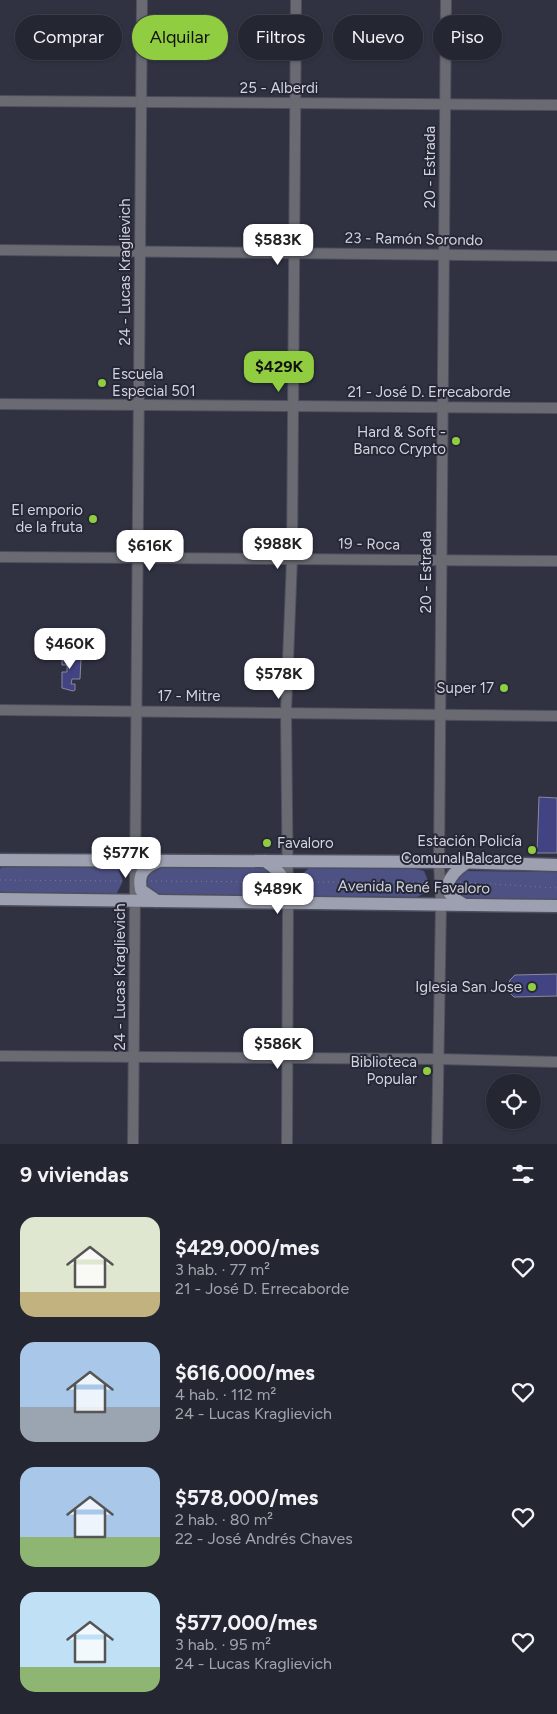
<!DOCTYPE html>
<html lang="es">
<head>
<meta charset="utf-8">
<style>
	body { margin:0; font-family:Figtree,sans-serif; background:#30323e; color:#f1f3f6; height:100vh; display:flex; flex-direction:column; font-size:19px; white-space:nowrap }
	* { box-sizing:border-box; margin:0 }
	p { font-size:16px; color:#a3a5ac }
	.icon { flex:none; width:28px; height:28px; fill:none; stroke:currentColor; stroke-width:2; stroke-linecap:round; stroke-linejoin:round }
	.map { position:relative; height:1144px; overflow:hidden }
	.details { display:flex; flex-direction:column; background:#242632; flex:1 }
	.details>* { flex:none }
	.guide { position:absolute; left:15px; top:15px; width:528px; height:45px; display:flex; gap:10px }
	.tools { position:absolute; left:486px; top:1074px; display:grid; gap:10px }
	.tools a { display:grid; place-items:center; width:55px; height:55px; border-radius:50%; background:#242632; box-shadow:0 1px 4px #0004,0 0 0 1px #41434d; font-size:25px }
	.price { position:absolute; translate:-50% -42px; padding:0 11px; border-radius:10px; background:#fff; color:#222; font-size:16px; line-height:32px; filter:drop-shadow(0 1px 2px #0008) }
	.price::after { content:''; position:absolute; left:50%; top:30px; width:15px; height:11px; margin-left:-8px; background:inherit; clip-path:polygon(0 0,100% 0,50% 100%) }
	.price.current { background:#90cd40; color:#111 }
	ul { padding:0; list-style:none }
	li { display:flex; align-items:center; gap:15px; height:125px; padding:0 20px }
	li span { display:grid; place-items:center; flex:none; width:140px; height:100px; border-radius:15px; color:#555 }
	li>.icon { margin-inline-start:auto }
	span .icon { width:60px; height:60px; fill:#fffc; stroke-width:1 }
	li b { font-size:21px }
	h2 { display:flex; justify-content:space-between; align-items:center; height:60px; padding:0 20px; font-size:21px }
	.pill { padding:0 18px; border-radius:22px; background:#242632; box-shadow:0 1px 4px #0004,0 0 0 1px #41434d; font-size:18px; line-height:45px }
	.pill.current { background:#90cd40; color:#111 }
	.map>svg:first-child { display:block }
	.green { fill:#4e5184 }
	.building { fill:#424382; stroke:#888a9d }
	.lines { fill:none; stroke-linecap:round; stroke-linejoin:round }
	.minor-casing { stroke:#4d4f5e; stroke-width:12 }
	.major-casing { stroke:#4d4f5e; stroke-width:15 }
	.path { stroke:#7b7d8a; stroke-width:1; stroke-dasharray:1 4; stroke-linecap:butt }
	.minor { stroke:#696a72; stroke-width:10 }
	.major { stroke:#9da0b0; stroke-width:12 }
	.poi-dot { fill:#90cd40; stroke:#262837; stroke-width:2 }
	.labels { text-anchor:middle; dominant-baseline:central; stroke-width:4; stroke-linejoin:round; paint-order:stroke }
	.street-label { font-size:15px; fill:#d1d3dd; stroke:#262837 }
	.poi-label { font-size:15px; fill:#d1d3dd; stroke:#262837; text-anchor:end }
</style>
</head>
<body>
<div class="map">
<svg width="557" height="1144" viewBox="0 0 557 1144">
	<rect width="100%" height="100%" fill="#303242"/>
	<g class="green">
		<polygon points="3,866 111,867 118,869 123,881 117,893 111,896 4,894 0,891 0,869"/>
		<polygon points="155,866 263,867 270,870 275,881 269,893 263,896 157,895 147,885 148,873"/>
		<polygon points="309,868 416,869 424,871 429,883 423,894 417,897 310,896 300,886 301,875"/>
		<polygon points="463,871 557,872 557,900 464,899 454,889 455,878"/>
	</g>
	<g class="building">
		<polygon points="62,651 73,651 73,659 81,659 80,679 72,679 71,684 75,684 75,690 73,691 62,688 62,672 67,672 67,665 62,665"/>
		<polygon points="539,797 557,798 557,853 537,853"/>
		<polygon points="557,974 557,996 514,997 507,990 510,980 515,975"/>
	</g>
	<g class="lines">
		<g class="minor-casing">
			<g id="minor">
				<polyline points="0,101 557,105"/>
				<polyline points="0,250 557,256"/>
				<polyline points="0,404 557,408"/>
				<polyline points="0,557 557,561"/>
				<polyline points="0,710 557,716"/>
				<polyline points="0,1056 438,1059 557,1062"/>
				<polyline points="133,1144 142,0"/>
				<polyline points="287,1144 288,902 286,712 292,558 296,0"/>
				<polyline points="437,1144 441,904 439,863 446,0"/>
			</g>
		</g>
		<g class="major-casing">
			<g id="major">
				<polyline points="0,860 453,862 557,865"/>
				<path d="M265 861C286 875 293 889 266 901"/>
				<path d="M157 862C143 868 138 874 141 890L157 901"/>
				<polyline points="0,899 557,906"/>
				<path d="M463 904C438 891 448 876 466 863"/>
			</g>
		</g>
		<g class="path">
			<polyline points="0,880 124,881"/>
			<polyline points="151,881 272,882"/>
			<polyline points="298,882 429,882"/>
			<polyline points="460,882 557,888"/>
		</g>
		<use href="#minor" class="minor"/>
		<use href="#major" class="major"/>
	</g>
	<g class="poi-dot">
		<circle cx="102" cy="383" r="5"/>
		<circle cx="456" cy="441" r="5"/>
		<circle cx="93" cy="519" r="5"/>
		<circle cx="504" cy="688" r="5"/>
		<circle cx="267" cy="843" r="5"/>
		<circle cx="532" cy="850" r="5"/>
		<circle cx="532" cy="987" r="5"/>
		<circle cx="427" cy="1071" r="5"/>
	</g>
	<g class="labels">
		<g class="street-label">
			<text x="279" y="88">25 - Alberdi</text>
			<text transform="translate(430 167) rotate(-90)">20 - Estrada</text>
			<text transform="translate(414 239) rotate(1)">23 - Ramón Sorondo</text>
			<text transform="translate(125 272) rotate(-90)">24 - Lucas Kraglievich</text>
			<text x="429" y="392">21 - José D. Errecaborde</text>
			<text transform="translate(369 544) rotate(1)">19 - Roca</text>
			<text transform="translate(426 572) rotate(-90)">20 - Estrada</text>
			<text x="189" y="696">17 - Mitre</text>
			<text transform="translate(414 887) rotate(1)">Avenida René Favaloro</text>
			<text transform="translate(120 977) rotate(-90)">24 - Lucas Kraglievich</text>
		</g>
		<g class="poi-label">
			<text x="112" y="374" text-anchor="start">Escuela<tspan x="112" dy="17">Especial 501</tspan></text>
			<text x="446" y="432">Hard &amp; Soft -<tspan x="446" dy="17">Banco Crypto</tspan></text>
			<text x="83" y="510">El emporio<tspan x="83" dy="17">de la fruta</tspan></text>
			<text x="494" y="688">Super 17</text>
			<text x="522" y="841">Estación Policía<tspan x="522" dy="17">Comunal Balcarce</tspan></text>
			<text x="277" y="843" text-anchor="start">Favaloro</text>
			<text x="522" y="987">Iglesia San Jose</text>
			<text x="417" y="1062">Biblioteca<tspan x="417" dy="17">Popular</tspan></text>
		</g>
	</g>
</svg>
<div class="tools">
<a><svg class="icon" aria-label="locate" viewBox="0 0 24 24"><circle cx="12" cy="12" r="6"/><path d="M12 2v4M12 18v4M2 12h4M18 12h4"/></svg></a>
</div>
<b class="price" style="left:278px;top:266px">$583K</b>
<b class="price current" style="left:279px;top:393px">$429K</b>
<b class="price" style="left:278px;top:570px">$988K</b>
<b class="price" style="left:150px;top:572px">$616K</b>
<b class="price" style="left:70px;top:670px">$460K</b>
<b class="price" style="left:279px;top:700px">$578K</b>
<b class="price" style="left:126px;top:879px">$577K</b>
<b class="price" style="left:278px;top:915px">$489K</b>
<b class="price" style="left:278px;top:1070px">$586K</b>
<div class="guide">
<a class="pill">Comprar</a>
<a class="pill current">Alquilar</a>
<a class="pill">Filtros</a>
<a class="pill">Nuevo</a>
<a class="pill">Piso</a>
</div>
</div>
<section class="details">
<h2>9 viviendas<svg class="icon" aria-label="filters" viewBox="0 0 24 24"><path d="M4 7h16M4 17h16"/><circle cx="9" cy="7" r="2"/><circle cx="15" cy="17" r="2"/></svg></h2>
<ul>
<li><span style="background:linear-gradient(#dfe7d0 75%,#c2b280 0)"><svg class="icon" aria-label="home" viewBox="0 0 24 24"><path d="M3 11l9-7 9 7M6 9v11h12V9"/></svg></span><div><b>$429,000/mes</b><p>3 hab. · 77 m²</p><p>21 - José D. Errecaborde</p></div><svg class="icon" aria-label="heart" viewBox="0 0 24 24"><path d="M12 20l-8-8c-3-5 5-10 8-4 3-6 11-1 8 4z"/></svg></li>
<li><span style="background:linear-gradient(#a9c7e8 65%,#9aa5b1 0)"><svg class="icon" aria-label="home" viewBox="0 0 24 24"><path d="M3 11l9-7 9 7M6 9v11h12V9"/></svg></span><div><b>$616,000/mes</b><p>4 hab. · 112 m²</p><p>24 - Lucas Kraglievich</p></div><svg class="icon" aria-label="heart" viewBox="0 0 24 24"><path d="M12 20l-8-8c-3-5 5-10 8-4 3-6 11-1 8 4z"/></svg></li>
<li><span style="background:linear-gradient(#a9c7e8 70%,#8fb573 0)"><svg class="icon" aria-label="home" viewBox="0 0 24 24"><path d="M3 11l9-7 9 7M6 9v11h12V9"/></svg></span><div><b>$578,000/mes</b><p>2 hab. · 80 m²</p><p>22 - José Andrés Chaves</p></div><svg class="icon" aria-label="heart" viewBox="0 0 24 24"><path d="M12 20l-8-8c-3-5 5-10 8-4 3-6 11-1 8 4z"/></svg></li>
<li><span style="background:linear-gradient(#bfe0f5 75%,#8fb573 0)"><svg class="icon" aria-label="home" viewBox="0 0 24 24"><path d="M3 11l9-7 9 7M6 9v11h12V9"/></svg></span><div><b>$577,000/mes</b><p>3 hab. · 95 m²</p><p>24 - Lucas Kraglievich</p></div><svg class="icon" aria-label="heart" viewBox="0 0 24 24"><path d="M12 20l-8-8c-3-5 5-10 8-4 3-6 11-1 8 4z"/></svg></li>
</ul>
</section>
</body>
</html>
